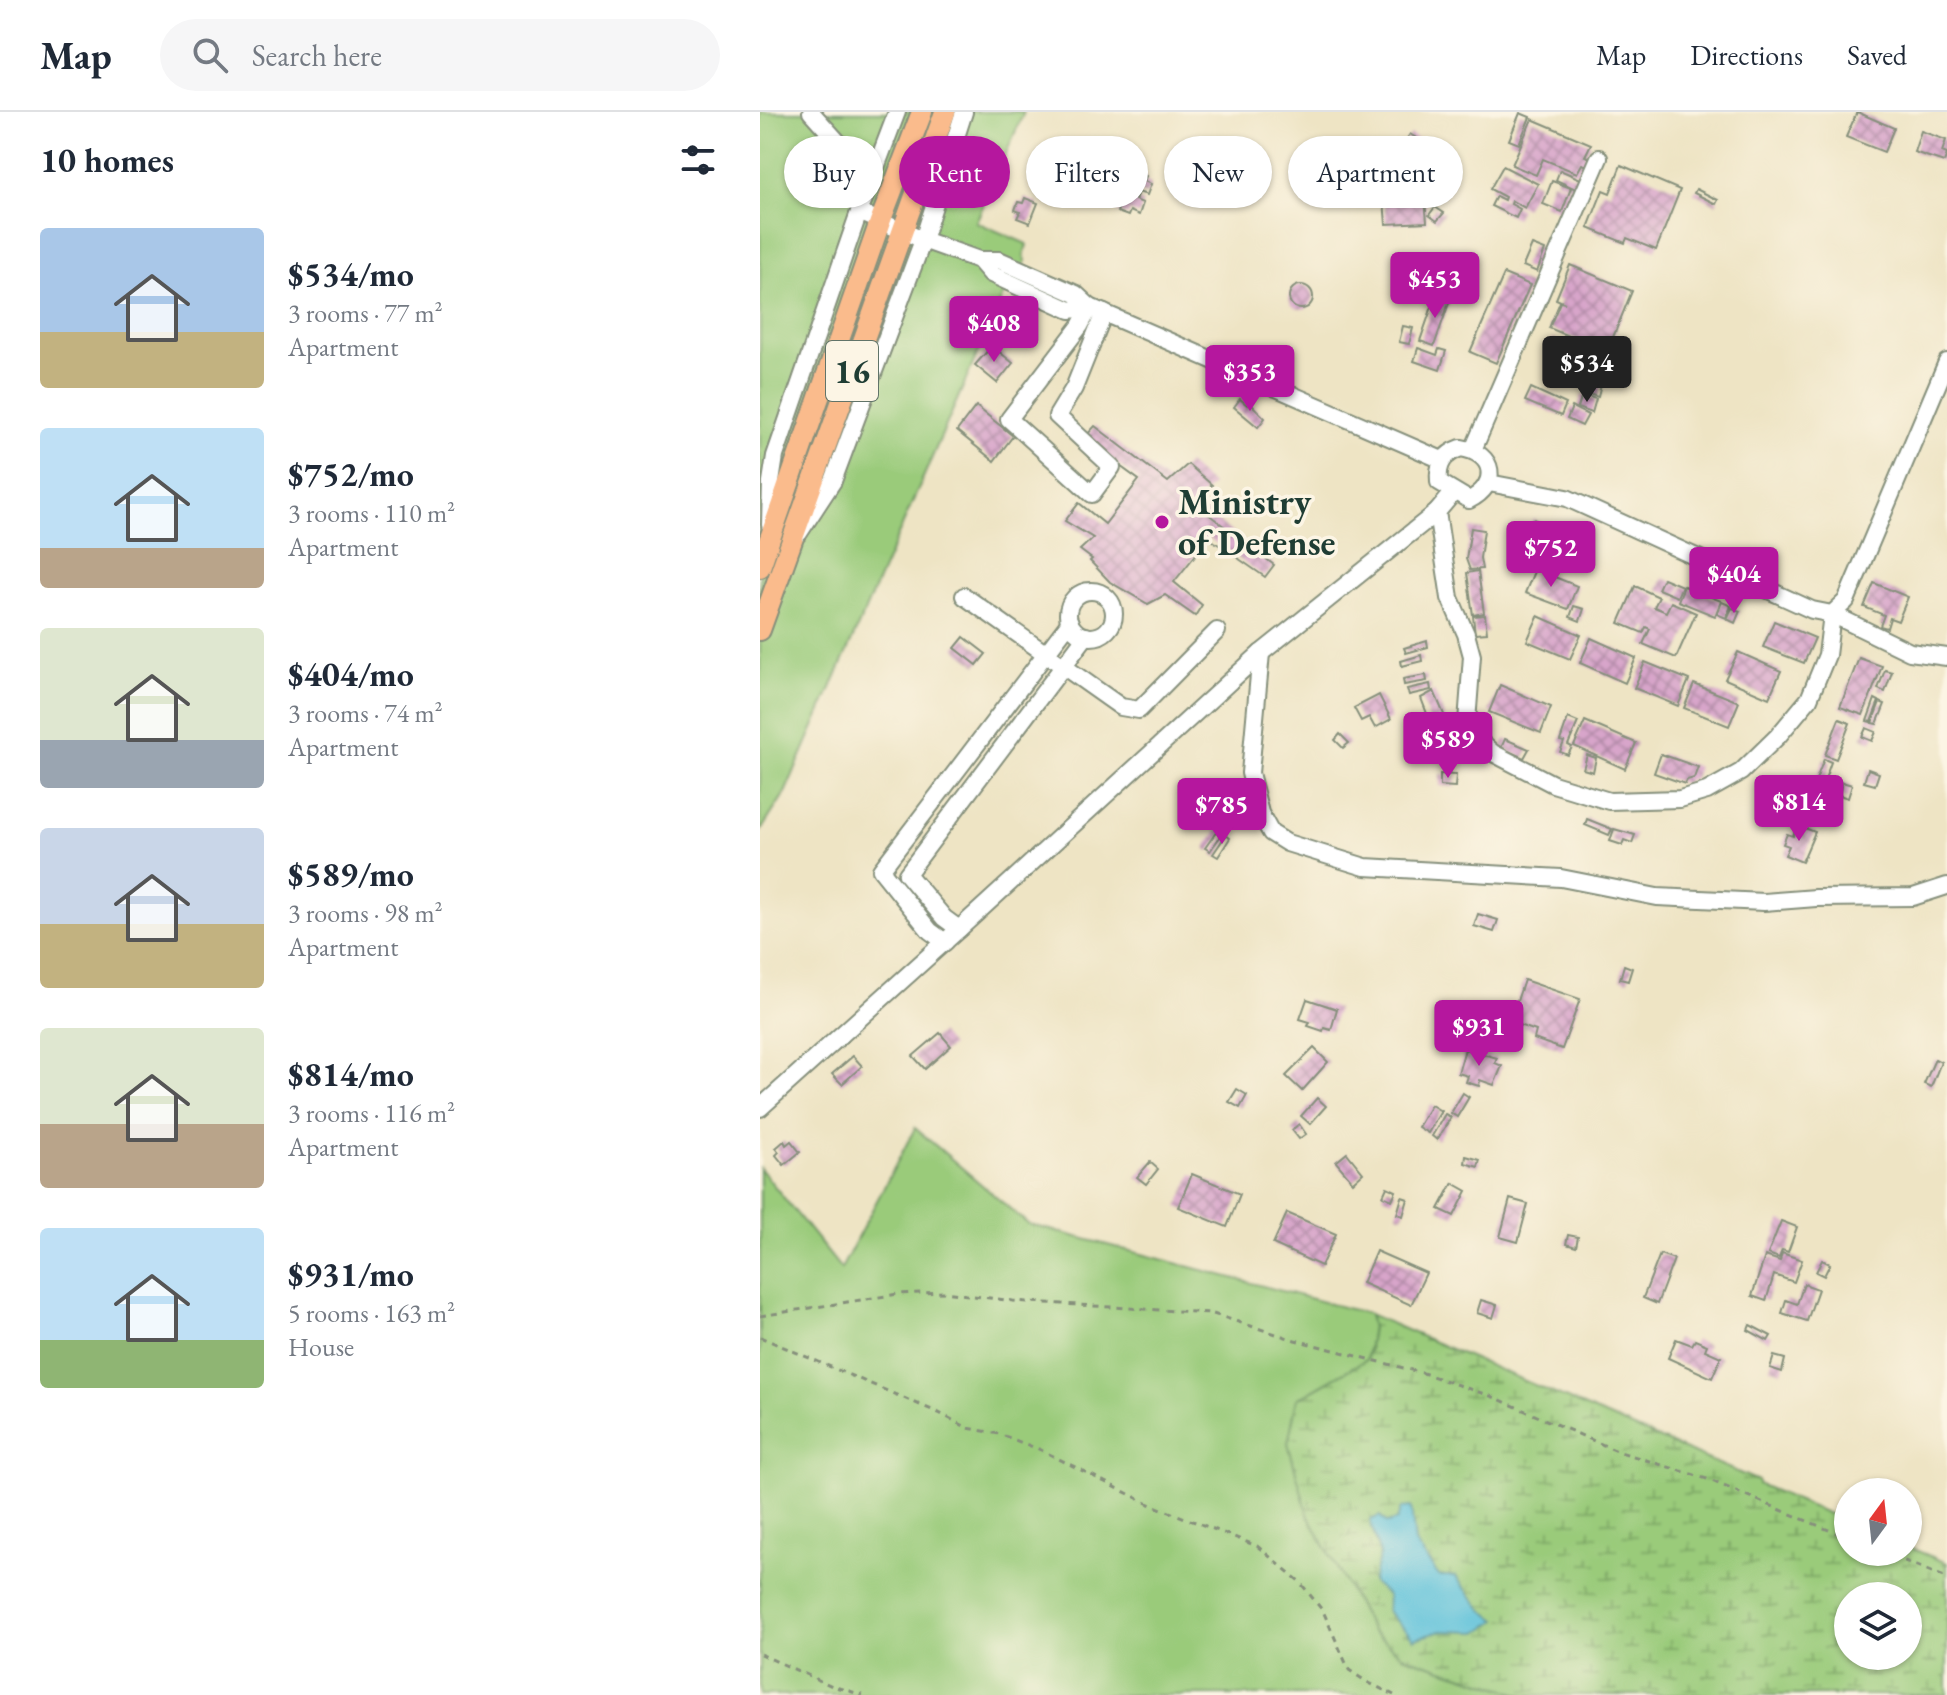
<!DOCTYPE html>
<html lang="en">
<head>
<meta charset="utf-8">
<style>
	body { margin:0; font-family:"EB Garamond",serif; background:#f6f6f7; color:#1f2937; height:100vh; display:flex; flex-direction:column; font-size:30px; white-space:nowrap }
	* { box-sizing:border-box; margin:0 }
	p { font-size:26px; color:#747a83 }
	.icon { flex:none; width:44px; height:44px; fill:none; stroke:currentColor; stroke-width:2; stroke-linecap:round; stroke-linejoin:round }
	.map { position:relative; flex:1; overflow:hidden }
	.drawer { display:flex; flex-direction:column; background:#fff; width:760px }
	.drawer>* { flex:none }
	.top-card { position:absolute; left:24px; top:24px; width:760px; height:72px; display:flex; gap:16px }
	.needle { width:52px; rotate:15deg }
	.tools { position:absolute; left:1074px; top:1366px; display:grid; gap:16px }
	.tools a { display:grid; place-items:center; width:88px; height:88px; border-radius:50%; background:#fff; box-shadow:0 2px 6px #0004; font-size:40px }
	.price { position:absolute; translate:-50% -68px; padding:0 18px; border-radius:8px; background:#b5179e; color:#fff; font-size:26px; line-height:52px; filter:drop-shadow(0 2px 4px #0008) }
	.price::after { content:''; position:absolute; left:50%; top:48px; width:24px; height:18px; margin-left:-12px; background:inherit; clip-path:polygon(0 0,100% 0,50% 100%) }
	.price.active { background:#222; color:#fff }
	ul { padding:0; list-style:none }
	li { display:flex; align-items:center; gap:24px; height:200px; padding:0 40px }
	li span { display:grid; place-items:center; flex:none; width:224px; height:160px; border-radius:8px; color:#555 }
	li>.icon { margin-inline-start:auto }
	span .icon { width:96px; height:96px; fill:#fffc; stroke-width:1 }
	li b { font-size:34px }
	h2 { display:flex; justify-content:space-between; align-items:center; height:96px; padding:0 40px; font-size:34px }
	.tag { padding:0 28px; border-radius:36px; background:#fff; box-shadow:0 2px 6px #0004; font-size:28px; line-height:72px }
	.tag.active { background:#b5179e; color:#fff }
	header { display:flex; align-items:center; gap:48px; box-sizing:border-box; height:112px; padding:0 40px; background:#fff; border-bottom:2px solid #e0e1e3 }
	header strong { font-size:38px }
	nav { display:flex; gap:44px; margin-inline-start:auto; font-size:28px }
	.search { width:560px; height:72px; background:#f6f6f7; display:flex; align-items:center; gap:20px; box-sizing:border-box; padding:0 28px; border-radius:44px; color:#747a83; font-size:30px }
	main { display:flex; flex:1; min-height:0 }
	.map>svg:first-child { display:block }
	.grass { fill:#9acb7a; stroke:#5c8457; stroke-width:2 }
	.wetland { fill:url(#wetland-marsh); stroke:#5c8457; stroke-width:2; fill-rule:evenodd }
	.water { fill:#5cc1da; stroke:#3e7f87; stroke-width:2 }
	.building { fill:url(#building-cross-hatch) }
	.lines { fill:none; stroke-linecap:round; stroke-linejoin:round }
	.minor-casing { stroke:#86907c; stroke-width:20 }
	.major-casing { stroke:#86907c; stroke-width:24 }
	.path { stroke:#86907c; stroke-width:3; stroke-dasharray:6 6; stroke-linecap:butt }
	.minor { stroke:#fff; stroke-width:16 }
	.major { stroke:#fabb8c; stroke-width:20 }
	.poi-dot { fill:#b5179e; stroke:#fcf5e5; stroke-width:3 }
	.labels { text-anchor:middle; dominant-baseline:central; stroke-width:7; stroke-linejoin:round; paint-order:stroke }
	.shield { fill:#fcf5e5; stroke:#617469; stroke-width:2 }
	.shield-label { font-size:34px; font-weight:bold; fill:#1f3d34 }
	.poi-label { font-size:36px; font-weight:bold; fill:#1f3d34; stroke:#fcf5e5; text-anchor:start }
</style>
</head>
<body>
<header>
<strong>Map</strong>
<div class="search"><svg class="icon" aria-label="search" viewBox="0 0 24 24"><circle cx="10" cy="10" r="6"/><path d="M15 15l6 6"/></svg>Search here</div>
<nav><a>Map</a><a>Directions</a><a>Saved</a></nav>
</header>
<main>
<section class="drawer">
<h2>10 homes<svg class="icon" aria-label="filters" viewBox="0 0 24 24"><path d="M4 7h16M4 17h16"/><circle cx="9" cy="7" r="2"/><circle cx="15" cy="17" r="2"/></svg></h2>
<ul>
<li><span style="background:linear-gradient(#a9c7e8 65%,#c2b280 0)"><svg class="icon" aria-label="home" viewBox="0 0 24 24"><path d="M3 11l9-7 9 7M6 9v11h12V9"/></svg></span><div><b>$534/mo</b><p>3 rooms · 77 m²</p><p>Apartment</p></div></li>
<li><span style="background:linear-gradient(#bfe0f5 75%,#b9a48a 0)"><svg class="icon" aria-label="home" viewBox="0 0 24 24"><path d="M3 11l9-7 9 7M6 9v11h12V9"/></svg></span><div><b>$752/mo</b><p>3 rooms · 110 m²</p><p>Apartment</p></div></li>
<li><span style="background:linear-gradient(#dfe7d0 70%,#9aa5b1 0)"><svg class="icon" aria-label="home" viewBox="0 0 24 24"><path d="M3 11l9-7 9 7M6 9v11h12V9"/></svg></span><div><b>$404/mo</b><p>3 rooms · 74 m²</p><p>Apartment</p></div></li>
<li><span style="background:linear-gradient(#c9d6e8 60%,#c2b280 0)"><svg class="icon" aria-label="home" viewBox="0 0 24 24"><path d="M3 11l9-7 9 7M6 9v11h12V9"/></svg></span><div><b>$589/mo</b><p>3 rooms · 98 m²</p><p>Apartment</p></div></li>
<li><span style="background:linear-gradient(#dfe7d0 60%,#b9a48a 0)"><svg class="icon" aria-label="home" viewBox="0 0 24 24"><path d="M3 11l9-7 9 7M6 9v11h12V9"/></svg></span><div><b>$814/mo</b><p>3 rooms · 116 m²</p><p>Apartment</p></div></li>
<li><span style="background:linear-gradient(#bfe0f5 70%,#8fb573 0)"><svg class="icon" aria-label="home" viewBox="0 0 24 24"><path d="M3 11l9-7 9 7M6 9v11h12V9"/></svg></span><div><b>$931/mo</b><p>5 rooms · 163 m²</p><p>House</p></div></li>
</ul>
</section>
<div class="map">
<svg width="1187" height="1583" viewBox="0 0 1187 1583">
	<defs>
		<pattern id="wetland-marsh" width="20" height="14" patternUnits="userSpaceOnUse" patternTransform="scale(2)"><rect width="20" height="14" fill="#9acb7a"/><path d="M1 5h8M5 5V1M11 12h8M15 12V8" fill="none" stroke="#7da665"/></pattern>
		<pattern id="building-cross-hatch" width="8" height="8" patternUnits="userSpaceOnUse" patternTransform="scale(2)"><rect width="8" height="8" fill="#d8a5ca"/><path d="M0 0l8 8M0 8l8-8" fill="none" stroke="#af88a5"/></pattern>
	</defs>
	<rect width="100%" height="100%" fill="#fcf5e5"/>
	<filter id="ink" filterUnits="userSpaceOnUse"><feTurbulence type="fractalNoise" baseFrequency=".0125" numOctaves="2"/><feDisplacementMap in="SourceGraphic" scale="16" xChannelSelector="R" yChannelSelector="G"/><feConvolveMatrix kernelMatrix="1 2 1 2 8 2 1 2 1" color-interpolation-filters="sRGB"/></filter>
	<filter id="wash" filterUnits="userSpaceOnUse"><feTurbulence type="fractalNoise" baseFrequency=".006" numOctaves="4" result="noise"/><feDisplacementMap in="SourceGraphic" scale="32" xChannelSelector="R" yChannelSelector="G"/><feGaussianBlur stdDeviation="1.8" result="paint"/><feColorMatrix in="noise" values="0 0 0 0 0 0 0 0 0 0 0 0 0 0 0 0 0 1.4 0 .05"/><feComposite in="paint" operator="in"/></filter>
	<g filter="url(#wash)">
		<rect width="100%" height="100%" fill="#eee4c4"/>
		<g class="grass">
			<polygon points="0,0 264,0 216,110 267,132 264,145 266,148 253,185 244,181 25,681 0,720"/>
			<polygon points="155,1016 268,1112 609,1202 612,1215 607,1247 537,1287 548,1403 612,1519 643,1544 762,1583 0,1583 0,1056 81,1157"/>
		</g>
		<path class="wetland" d="M609 1202 998 1369V1372L1088 1410V1440H1148V1435L1187 1451V1583H762L643 1544 612 1519 548 1403 528 1331 537 1287 607 1247 612 1215ZM1088 1484H1148V1544H1088Z"/>
		<polygon class="water" points="651,1395 655,1431 679,1464 695,1464 722,1497 737,1508 718,1520 681,1519 654,1527 627,1499 628,1484 612,1470 620,1443 610,1408 620,1404 627,1411 637,1408 641,1396"/>
		<g id="blocks">
			<g class="building">
				<polygon points="1097,0 1134,16 1124,40 1086,25"/>
				<polygon points="760,1 770,5 759,32 749,28"/>
				<polygon points="772,7 831,32 825,44 831,46 828,54 822,52 817,61 783,47 776,63 752,53"/>
				<polygon points="1161,19 1186,28 1182,40 1187,42 1184,50 1154,40"/>
				<polygon points="650,22 678,40 668,55 640,37"/>
				<polygon points="310,48 320,53 314,65 304,60"/>
				<polygon points="861,53 920,78 896,138 867,126 865,131 828,116 843,78 850,81"/>
				<polygon points="743,54 778,72 765,96 752,89 751,92 760,97 756,106 731,94 736,84 744,88 745,85 730,77"/>
				<polygon points="800,58 823,68 818,78 796,68"/>
				<polygon points="374,60 386,64 384,69 391,72 387,83 378,80 375,88 383,91 379,103 370,99 368,104 357,100 359,95 348,91 352,81 357,82 361,62 372,66"/>
				<polygon points="792,69 811,76 802,100 783,92"/>
				<polygon points="936,77 958,88 956,92 934,81"/>
				<polygon points="265,86 278,91 270,111 257,106 260,100 255,98 258,90 263,91"/>
				<polygon points="665,87 667,110 626,112 624,88"/>
				<polygon points="675,95 684,101 677,109 669,103"/>
				<polygon points="772,133 785,138 777,160 763,154"/>
				<polygon points="810,153 872,179 847,240 789,216 800,190 805,191 796,187"/>
				<polygon points="692,155 704,160 693,185 681,179"/>
				<polygon points="744,162 770,173 736,251 710,240"/>
				<circle cx="541" cy="185" r="12"/>
				<polygon points="676,183 690,188 674,234 660,229"/>
				<polygon points="247,195 256,202 238,225 229,218"/>
				<polygon points="643,214 653,216 649,232 639,230"/>
				<polygon points="793,227 813,235 808,248 788,240"/>
				<polygon points="232,234 253,251 237,271 215,253"/>
				<polygon points="658,236 677,243 679,237 686,239 680,258 654,249"/>
				<polygon points="831,256 846,260 843,270 828,265"/>
				<polygon points="828,269 841,273 838,285 825,281"/>
				<polygon points="771,276 806,292 801,304 765,289"/>
				<polygon points="822,283 836,287 832,301 818,296"/>
				<polygon points="480,287 487,293 489,290 505,306 498,315 474,295"/>
				<polygon points="216,294 253,324 234,349 197,319"/>
				<polygon points="812,295 828,303 822,314 807,307"/>
				<polygon points="335,314 408,370 428,352 452,373 434,391 514,453 505,465 449,426 414,470 442,493 435,504 405,483 388,492 350,470 330,449 332,447 320,438 333,426 305,409 319,391 345,412 379,368 323,327"/>
				<polygon points="773,407 816,426 813,433 818,435 814,446 809,443 805,451 762,432 765,424 760,422 764,413 769,415"/>
				<polygon points="711,416 724,418 720,446 722,457 710,458 706,447"/>
				<polygon points="775,457 817,474 808,497 765,481"/>
				<polygon points="718,459 724,501 713,503 707,461"/>
				<polygon points="903,466 922,474 917,485 898,477"/>
				<polygon points="1114,471 1148,485 1138,509 1130,506 1127,516 1120,514 1124,503 1104,495"/>
				<polygon points="875,474 899,485 894,495 906,500 911,490 936,501 916,546 883,532 890,517 886,515 883,521 859,511"/>
				<polygon points="924,474 961,489 955,504 918,489"/>
				<polygon points="962,490 971,494 966,506 957,502"/>
				<polygon points="814,494 824,497 820,509 810,505"/>
				<polygon points="972,496 980,499 975,511 967,507"/>
				<polygon points="725,503 727,521 715,522 713,504"/>
				<polygon points="778,504 821,523 810,547 767,529"/>
				<polygon points="1014,509 1055,526 1044,551 1003,535"/>
				<polygon points="204,525 226,542 217,553 195,536"/>
				<polygon points="831,526 876,546 865,571 820,551"/>
				<polygon points="667,529 668,535 646,541 644,536"/>
				<polygon points="978,540 1021,559 1009,586 965,567"/>
				<polygon points="661,543 662,549 642,554 641,549"/>
				<polygon points="1099,546 1122,554 1103,603 1080,595"/>
				<polygon points="885,550 929,568 918,594 874,576"/>
				<polygon points="1125,558 1132,560 1125,580 1118,577"/>
				<polygon points="666,563 667,569 644,573 643,567"/>
				<polygon points="670,572 671,578 649,583 647,577"/>
				<polygon points="934,572 979,590 969,614 924,596"/>
				<polygon points="740,573 791,595 781,621 729,600"/>
				<polygon points="674,579 685,605 671,612 661,586"/>
				<polygon points="619,583 631,607 615,616 609,605 601,609 594,596"/>
				<polygon points="1115,587 1119,589 1111,610 1107,609"/>
				<polygon points="1120,590 1125,592 1117,612 1112,611"/>
				<polygon points="808,606 818,610 808,633 812,635 808,643 800,640 804,630 800,629"/>
				<polygon points="1079,607 1090,611 1076,647 1065,643"/>
				<polygon points="685,608 699,643 688,648 673,613"/>
				<polygon points="825,609 876,631 865,657 814,634"/>
				<polygon points="1106,616 1116,620 1112,629 1102,625"/>
				<polygon points="580,622 589,631 583,636 575,628"/>
				<polygon points="745,627 769,637 764,646 741,636"/>
				<polygon points="901,642 938,655 934,666 927,668 925,672 894,661"/>
				<polygon points="827,643 836,646 833,660 823,657"/>
				<polygon points="1064,647 1071,650 1060,681 1052,678"/>
				<polygon points="1108,657 1119,661 1115,673 1104,670"/>
				<polygon points="680,662 696,663 695,675 680,674"/>
				<polygon points="1082,670 1092,673 1088,686 1079,683"/>
				<polygon points="827,707 852,717 849,723 825,713"/>
				<polygon points="1037,713 1055,720 1042,750 1025,743 1029,734 1023,732 1027,722 1033,724"/>
				<polygon points="459,716 464,719 450,739 445,736"/>
				<polygon points="854,717 875,723 872,731 864,728 862,733 850,729"/>
				<polygon points="466,723 470,726 458,745 453,742"/>
				<polygon points="718,802 738,808 734,820 714,814"/>
				<polygon points="864,853 872,856 868,869 860,867"/>
				<polygon points="764,868 820,887 802,937 774,927 776,919 750,910"/>
				<polygon points="547,887 577,897 571,918 564,916 563,919 548,914 550,910 540,907"/>
				<polygon points="180,921 191,934 165,957 153,944"/>
				<polygon points="554,936 568,950 542,979 526,964"/>
				<polygon points="705,937 737,946 735,951 742,954 734,973 720,968 719,974 706,970 708,964 698,961"/>
				<polygon points="93,944 102,954 82,972 72,962"/>
				<polygon points="1175,947 1181,950 1171,975 1164,972"/>
				<polygon points="477,977 487,983 480,996 469,990"/>
				<polygon points="703,981 709,985 697,1005 691,1001"/>
				<polygon points="557,986 566,994 550,1012 541,1004"/>
				<polygon points="671,993 681,999 668,1021 658,1015"/>
				<polygon points="685,1002 691,1005 677,1028 672,1024"/>
				<polygon points="539,1012 546,1022 539,1027 532,1018"/>
				<polygon points="24,1029 26,1033 31,1029 40,1040 24,1053 16,1043 19,1040 16,1036"/>
				<polygon points="587,1041 603,1061 593,1070 576,1050"/>
				<polygon points="706,1044 720,1048 718,1055 705,1051"/>
				<polygon points="390,1050 398,1057 386,1072 377,1065"/>
				<polygon points="432,1062 480,1082 467,1115 418,1095"/>
				<polygon points="693,1071 707,1079 694,1104 679,1097"/>
				<polygon points="627,1075 636,1079 632,1088 623,1084"/>
				<polygon points="642,1085 648,1087 643,1104 637,1102"/>
				<polygon points="750,1087 768,1092 758,1130 740,1125"/>
				<polygon points="527,1101 576,1122 561,1154 513,1132"/>
				<polygon points="1021,1109 1037,1115 1028,1140 1022,1138 1019,1146 1008,1142"/>
				<polygon points="808,1123 818,1125 816,1135 806,1132"/>
				<polygon points="616,1139 666,1161 651,1193 602,1171"/>
				<polygon points="1022,1141 1042,1148 1034,1170 1014,1163 1006,1189 992,1184 1005,1144 1020,1149"/>
				<polygon points="900,1142 914,1147 897,1192 883,1186"/>
				<polygon points="1062,1148 1070,1152 1064,1164 1056,1160"/>
				<polygon points="1044,1172 1058,1177 1047,1209 1022,1201 1026,1188 1037,1192"/>
				<polygon points="721,1188 737,1193 733,1206 717,1201"/>
				<polygon points="990,1213 1011,1224 1008,1229 988,1218"/>
				<polygon points="916,1227 932,1233 935,1228 947,1233 945,1238 961,1245 952,1266 908,1246"/>
				<polygon points="1014,1244 1025,1247 1022,1260 1010,1256"/>
			</g>
		</g>
	</g>
	<g filter="url(#ink)">
		<use href="#blocks" fill-opacity="0" stroke="#86907c" stroke-width="2"/>
		<g class="lines">
			<g class="minor-casing">
				<g id="minor">
					<polyline points="51,0 88,41 110,71"/>
					<polyline points="99,100 163,128 219,148 239,148 316,182 330,195 682,348"/>
					<polyline points="219,148 231,162 310,198 330,195"/>
					<polyline points="330,195 320,214 249,307 332,382 352,355 297,304 314,276 344,201"/>
					<path d="M701 336C735 341 740 373 709 388L679 370C677 352 684 342 701 336Z"/>
					<polyline points="713,338 839,46"/>
					<polyline points="729,371 807,386 1052,498 1072,502 1086,489 1187,250"/>
					<polyline points="677,400 690,486 706,522 712,544 707,610 711,622 733,641 793,672 849,689 920,687 947,679 981,660 1018,624 1049,587 1067,543 1072,502 1150,540 1187,545"/>
					<polyline points="10,413 11,370 15,344 99,100 137,0"/>
					<polyline points="39,421 73,369 163,128 204,0"/>
					<circle cx="331" cy="502" r="23"/>
					<polyline points="204,484 361,595 379,598 457,519"/>
					<polyline points="501,541 490,661 500,701 511,721 527,731 605,755 801,766 897,785 1004,790 1056,786 1153,785 1187,774"/>
					<polyline points="199,817 184,806 147,762 326,524"/>
					<polyline points="185,830 170,819 121,758 310,510"/>
					<polyline points="0,996 199,817 501,541 677,400 693,381"/>
				</g>
			</g>
			<g class="major-casing">
				<g id="major">
					<polyline points="0,455 120,110 162,0"/>
					<polyline points="0,518 185,0"/>
				</g>
			</g>
			<g class="path">
				<polyline points="0,1204 138,1182 184,1180 253,1189 450,1201 535,1228 663,1261 736,1286 857,1339 947,1367 1088,1426"/>
				<polyline points="0,1225 179,1301 208,1316 239,1322 281,1338 389,1392 497,1434 539,1469 563,1499 589,1558 607,1570 634,1583"/>
				<polyline points="1122,1440 1187,1466"/>
				<polyline points="0,1542 72,1574 103,1583"/>
			</g>
			<use href="#minor" class="minor"/>
			<use href="#major" class="major"/>
		</g>
	</g>
	<circle class="poi-dot" cx="402" cy="410" r="8"/>
	<g class="labels">
		<rect class="shield" x="66" y="229" width="52" height="60" rx="6"/>
		<g class="shield-label">
			<text x="92" y="259">16</text>
		</g>
		<g class="poi-label">
			<text x="418" y="389">Ministry<tspan x="418" dy="41">of Defense</tspan></text>
		</g>
	</g>
</svg>
<div class="tools">
<a><svg class="needle" viewBox="-14 -14 28 28"><path d="M0-13l5 13h-10z" fill="#e53935"/><path d="M0 13l5-13h-10z" fill="#747a83"/></svg></a>
<a><svg class="icon" aria-label="layers" viewBox="0 0 24 24"><path d="M12 4l9 5-9 5-9-5zM3 14l9 5 9-5"/></svg></a>
</div>
<b class="price" style="left:675px;top:208px">$453</b>
<b class="price" style="left:234px;top:252px">$408</b>
<b class="price active" style="left:827px;top:292px">$534</b>
<b class="price" style="left:490px;top:301px">$353</b>
<b class="price" style="left:791px;top:477px">$752</b>
<b class="price" style="left:974px;top:503px">$404</b>
<b class="price" style="left:688px;top:668px">$589</b>
<b class="price" style="left:1039px;top:731px">$814</b>
<b class="price" style="left:462px;top:734px">$785</b>
<b class="price" style="left:719px;top:956px">$931</b>
<div class="top-card">
<a class="tag">Buy</a>
<a class="tag active">Rent</a>
<a class="tag">Filters</a>
<a class="tag">New</a>
<a class="tag">Apartment</a>
</div>
</div>
</main>
</body>
</html>
